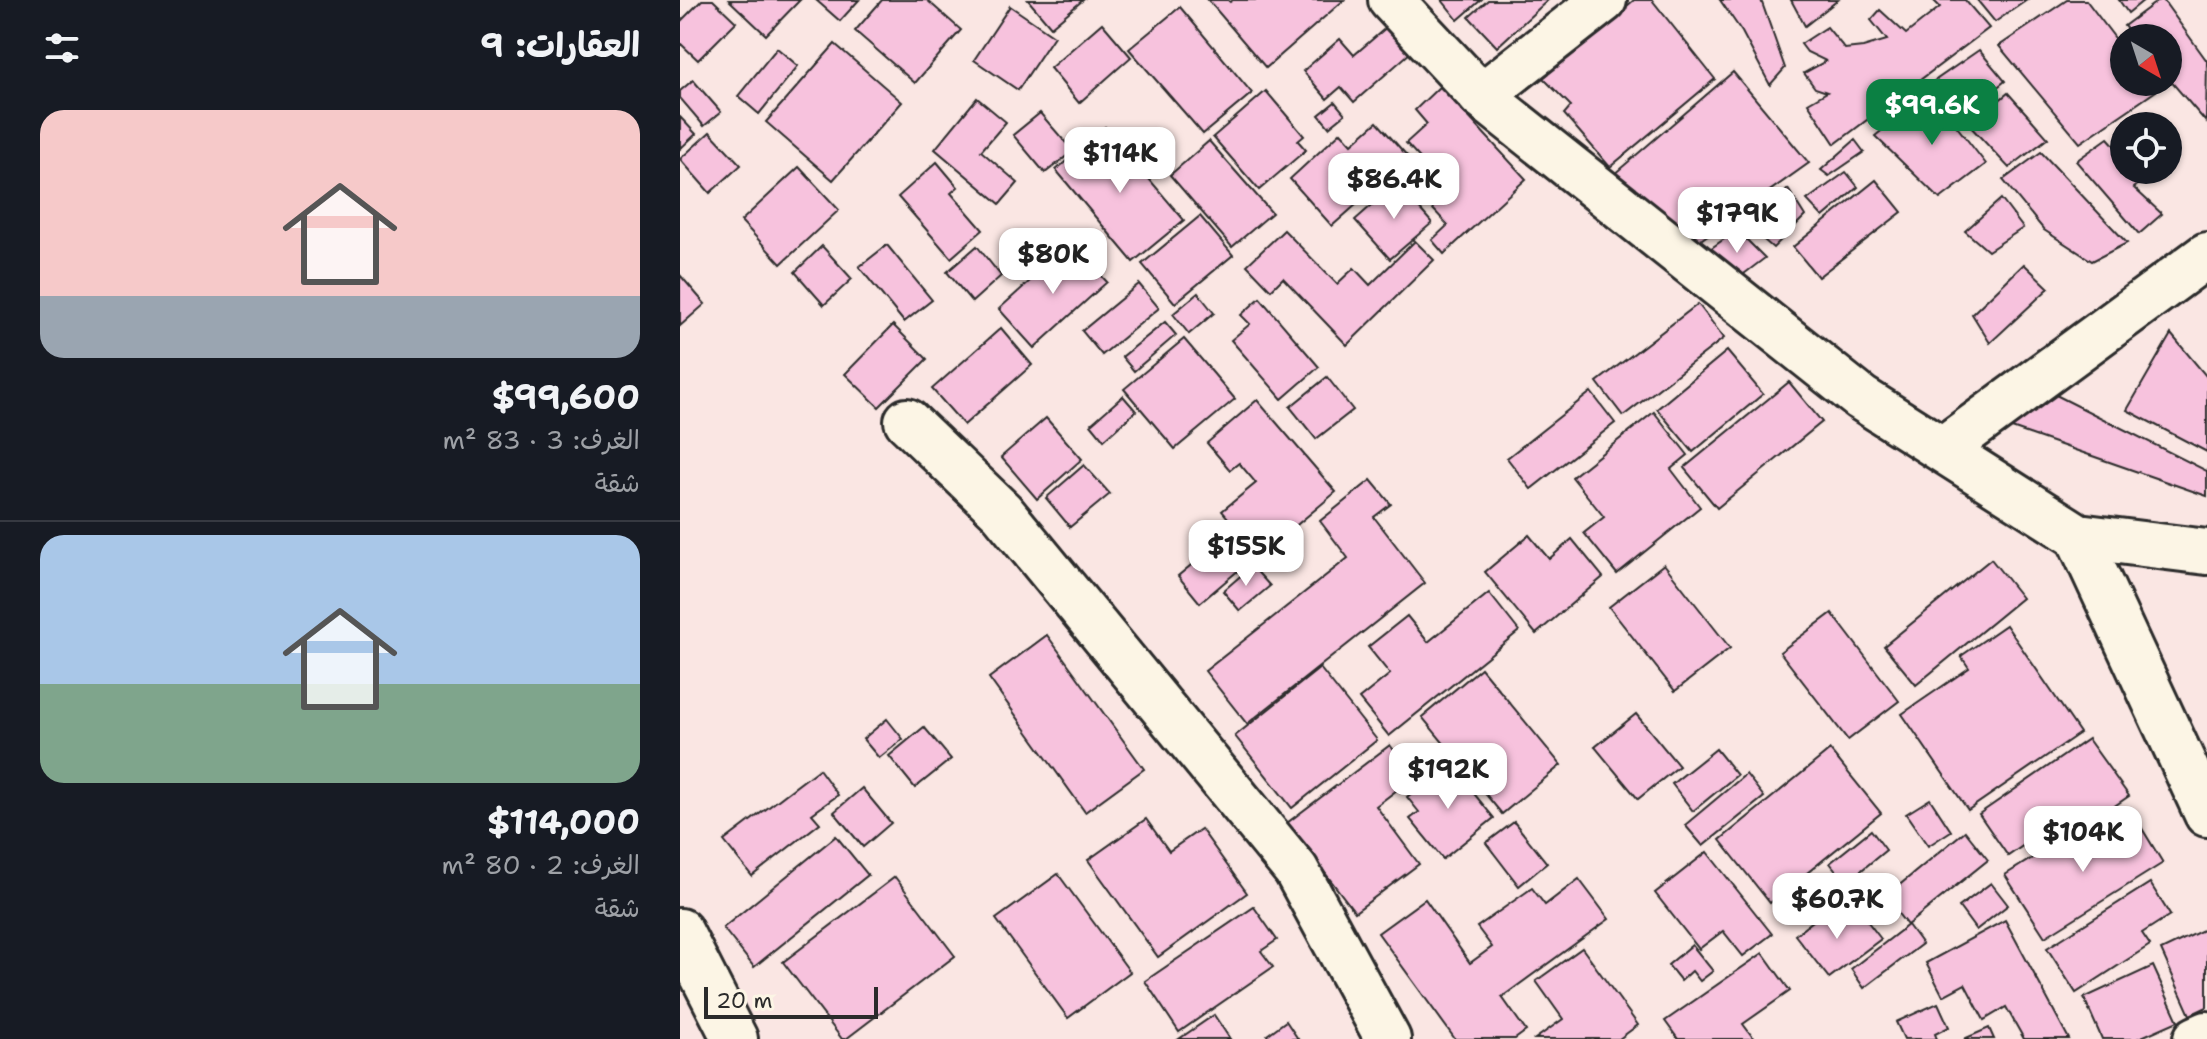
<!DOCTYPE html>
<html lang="ar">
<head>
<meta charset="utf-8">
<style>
	body { margin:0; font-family:"Shantell Sans","Playpen Sans Arabic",sans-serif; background:#20242c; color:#f1f3f6; direction:rtl; height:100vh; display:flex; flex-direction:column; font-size:30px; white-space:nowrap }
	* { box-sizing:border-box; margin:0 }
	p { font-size:26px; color:#9ea1a6 }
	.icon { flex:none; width:44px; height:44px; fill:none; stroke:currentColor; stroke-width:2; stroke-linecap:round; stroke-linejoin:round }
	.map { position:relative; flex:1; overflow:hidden; direction:ltr }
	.details { display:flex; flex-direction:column; background:#171b24; width:680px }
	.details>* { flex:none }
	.needle { width:52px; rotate:141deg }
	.tools { position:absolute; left:1430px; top:24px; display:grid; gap:16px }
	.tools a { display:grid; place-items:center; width:72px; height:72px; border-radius:50%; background:#171b24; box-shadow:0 2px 6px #0004; font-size:40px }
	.scale { position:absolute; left:24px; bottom:20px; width:174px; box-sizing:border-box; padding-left:8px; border:4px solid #2b2b2b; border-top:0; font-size:22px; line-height:28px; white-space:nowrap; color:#2b2b2b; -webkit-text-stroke:6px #fcf5e5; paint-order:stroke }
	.price { position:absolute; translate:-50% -68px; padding:0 18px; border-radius:16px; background:#fff; color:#222; font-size:26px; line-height:52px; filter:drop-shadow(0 2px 4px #0008) }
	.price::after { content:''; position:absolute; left:50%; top:48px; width:24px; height:18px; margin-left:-12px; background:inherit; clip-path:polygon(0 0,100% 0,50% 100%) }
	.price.current { background:#0b8043; color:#fff }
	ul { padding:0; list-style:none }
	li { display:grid; align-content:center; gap:16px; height:424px; padding:0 40px }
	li+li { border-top:2px solid #363941 }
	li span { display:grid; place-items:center; height:248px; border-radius:24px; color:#555 }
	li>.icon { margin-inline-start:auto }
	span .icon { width:144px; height:144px; fill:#fffc; stroke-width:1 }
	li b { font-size:34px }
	h2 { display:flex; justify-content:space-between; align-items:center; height:96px; padding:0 40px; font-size:34px }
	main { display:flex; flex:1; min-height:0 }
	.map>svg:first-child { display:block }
	.building { fill:#f7c2dd; stroke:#2b2b2b; stroke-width:2 }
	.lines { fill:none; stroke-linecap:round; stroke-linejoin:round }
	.minor-casing { stroke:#2b2b2b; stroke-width:50 }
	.minor { stroke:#fcf5e5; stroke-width:44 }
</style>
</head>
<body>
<main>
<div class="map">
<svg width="1527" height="1039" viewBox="0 0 1527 1039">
	<rect width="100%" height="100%" fill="#fae6e3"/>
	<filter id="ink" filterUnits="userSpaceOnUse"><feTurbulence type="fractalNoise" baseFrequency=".0125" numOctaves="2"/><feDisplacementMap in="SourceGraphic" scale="16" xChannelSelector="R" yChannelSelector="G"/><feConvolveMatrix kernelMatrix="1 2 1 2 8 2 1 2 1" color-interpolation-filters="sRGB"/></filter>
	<g filter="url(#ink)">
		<g class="building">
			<polygon points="22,0 33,0 56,22 18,60 0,43 0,22"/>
			<polygon points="49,0 120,0 86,35"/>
			<polygon points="136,0 179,0 160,21"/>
			<polygon points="202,0 247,0 281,30 235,83 175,31"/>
			<polygon points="348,0 403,0 371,27"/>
			<polygon points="528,0 548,0 550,2 553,0 664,0 586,68"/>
			<polygon points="762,0 801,0 778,20"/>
			<polygon points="808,0 868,0 817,47 789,17"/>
			<polygon points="954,0 972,0 1035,79 930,167 884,114 891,106 863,78"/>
			<polygon points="1040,0 1081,0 1105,68 1090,85 1062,32"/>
			<polygon points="1111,0 1158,0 1125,26"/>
			<polygon points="1253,0 1285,0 1309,28 1155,144 1128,103 1147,92 1135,88 1124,73 1146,61 1127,52 1121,44 1147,27 1165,49 1183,47 1207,40 1191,20 1200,10 1226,34 1260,7"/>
			<polygon points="1297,0 1347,0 1315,22"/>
			<polygon points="1387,0 1406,0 1444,50 1444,82 1469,82 1476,91 1400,143 1319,46"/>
			<polygon points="1439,0 1464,0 1448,13"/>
			<polygon points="1479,0 1483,0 1527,61 1526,122 1488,78 1488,38 1454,38 1444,26"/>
			<polygon points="330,6 374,36 338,90 294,60"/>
			<polygon points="500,7 572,93 523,134 449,49"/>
			<polygon points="422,23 451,57 399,103 370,68"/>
			<polygon points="708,26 730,53 674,102 661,87 647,99 623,71 660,39 674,55"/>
			<polygon points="155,44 222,102 153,180 86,122"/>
			<polygon points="97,48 118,66 79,114 58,96"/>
			<polygon points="1299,50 1325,81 1281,116 1250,84"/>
			<polygon points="1053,72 1129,163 1008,249 933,175"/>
			<polygon points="13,80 41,112 24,126 0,98 0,91"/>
			<polygon points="760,86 846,179 764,254 752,240 768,225 750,206 758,199 738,176 747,166 726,143 747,124 735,110"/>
			<polygon points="586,91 624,136 618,141 626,150 579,190 533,137"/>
			<polygon points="1250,92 1306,164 1260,199 1195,136"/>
			<polygon points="1328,93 1368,138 1329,168 1289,125"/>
			<polygon points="297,98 326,122 301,151 338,183 320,204 255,149"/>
			<polygon points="655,102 665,114 649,127 639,115"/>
			<polygon points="360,113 393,151 365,173 333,135"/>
			<polygon points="0,117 16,134 0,149"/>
			<polygon points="697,122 729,158 652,226 610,179 661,132 672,144"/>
			<polygon points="425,127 504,220 453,262 376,170"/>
			<polygon points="30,132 61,165 30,193 0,159"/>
			<polygon points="1428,138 1444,156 1444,170 1457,170 1465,179 1454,188 1482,214 1459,234 1396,161"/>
			<polygon points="1175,140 1184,152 1149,176 1141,170"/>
			<polygon points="529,141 592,213 552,247 490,175"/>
			<polygon points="1361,152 1447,243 1412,261 1364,230 1323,180"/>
			<polygon points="257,162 278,187 271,193 303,230 271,258 218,197"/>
			<polygon points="119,167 159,210 101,264 61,221"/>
			<polygon points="1166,172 1178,187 1143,217 1127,200"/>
			<polygon points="1196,180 1222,212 1138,277 1113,247"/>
			<polygon points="717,183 752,223 710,259 675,220"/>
			<polygon points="1108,189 1125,216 1093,248 1068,226"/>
			<polygon points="1321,199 1343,228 1308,251 1285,231"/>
			<polygon points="520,216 553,255 495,303 462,264"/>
			<polygon points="604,230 657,284 674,268 690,285 735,241 754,260 667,345 603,278 591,290 567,265"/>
			<polygon points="1057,230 1085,258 1056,280 1030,249"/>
			<polygon points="392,243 427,282 354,348 319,309"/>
			<polygon points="207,245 252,300 224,322 179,267"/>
			<polygon points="142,246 172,279 144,305 115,272"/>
			<polygon points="297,246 321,276 292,302 267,272"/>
			<polygon points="1344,264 1369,288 1310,343 1292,314"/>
			<polygon points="0,275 25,304 0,326"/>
			<polygon points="459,284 479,308 422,355 402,331"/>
			<polygon points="518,293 534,313 509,334 493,314"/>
			<polygon points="580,298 639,367 602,399 551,340 570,324 561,315"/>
			<polygon points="1018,304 1044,338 943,416 917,382"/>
			<polygon points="485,322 496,335 454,371 442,357"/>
			<polygon points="213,325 247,359 199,407 165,374"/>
			<polygon points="321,328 352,365 284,425 252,389"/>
			<polygon points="1491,334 1527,377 1527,452 1447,410"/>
			<polygon points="504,339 555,399 495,449 444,389"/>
			<polygon points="1047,351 1083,394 1013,452 977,409"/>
			<polygon points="647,377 673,410 636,439 610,407"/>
			<polygon points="1109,382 1142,422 1037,508 1004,468"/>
			<polygon points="1364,389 1527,471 1527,496 1326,426"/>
			<polygon points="911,392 935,423 851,489 827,458"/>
			<polygon points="443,396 456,411 424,440 411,424"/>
			<polygon points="577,400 656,492 580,556 542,511 576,483 559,463 550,470 527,443"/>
			<polygon points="974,412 1008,455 991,469 1020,507 937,574 904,533 924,517 892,477"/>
			<polygon points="366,418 402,459 357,499 321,457"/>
			<polygon points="404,465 430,494 390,527 366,498"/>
			<polygon points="691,480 711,504 694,517 745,583 567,724 525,671 668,558 640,521"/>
			<polygon points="552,531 574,557 520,603 498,576"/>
			<polygon points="849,535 869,559 892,539 923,577 856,634 805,572"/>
			<polygon points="1311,559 1342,598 1236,685 1204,646"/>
			<polygon points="984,564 1050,648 995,691 929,607"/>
			<polygon points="572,566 590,586 560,611 543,591"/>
			<polygon points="809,593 839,631 709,736 679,699 710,674 688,647 727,616 748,642"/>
			<polygon points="1152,613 1219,701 1168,740 1100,652"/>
			<polygon points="1326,625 1400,733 1288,810 1222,714 1289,668 1281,656"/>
			<polygon points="367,635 464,769 405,812 309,678"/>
			<polygon points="640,668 697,740 612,808 555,736"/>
			<polygon points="801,668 881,765 822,814 742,717"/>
			<polygon points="956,714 999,766 958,799 915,747"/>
			<polygon points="207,719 223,739 199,758 183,739"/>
			<polygon points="244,727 271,759 235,788 209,756"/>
			<polygon points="1408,739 1449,796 1391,836 1380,820 1328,856 1299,814"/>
			<polygon points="710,745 734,777 696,806 739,864 675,912 607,823"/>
			<polygon points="1036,749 1057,775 1013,811 992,784"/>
			<polygon points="1150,750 1201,813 1090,903 1040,840"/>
			<polygon points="769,763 814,818 763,859 730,819 739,812 727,797"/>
			<polygon points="139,769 158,795 132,814 140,823 72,876 44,841"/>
			<polygon points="1066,774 1084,797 1023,846 1005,825"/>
			<polygon points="182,788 211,823 183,847 154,812"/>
			<polygon points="1250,799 1271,831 1248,846 1226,814"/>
			<polygon points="1452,812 1483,863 1365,937 1325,875 1381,840 1389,852"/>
			<polygon points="466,819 489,851 521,829 567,893 478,957 408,860"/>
			<polygon points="834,822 867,863 839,886 806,843"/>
			<polygon points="1191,830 1206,850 1166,883 1150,863"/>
			<polygon points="1285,831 1308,860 1227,925 1205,897"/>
			<polygon points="156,836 188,875 74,967 43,928"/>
			<polygon points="1027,852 1092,934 1063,956 1043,931 1019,949 975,893"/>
			<polygon points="378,874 450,972 388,1018 316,919"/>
			<polygon points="215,877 275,956 166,1039 162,1039 103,962"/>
			<polygon points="899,879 929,919 822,997 846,1031 835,1039 775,1039 698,933 745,899 790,963 812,947 797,927 852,888 865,905"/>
			<polygon points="1167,883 1182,903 1172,911 1157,891"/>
			<polygon points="1311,883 1328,905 1296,930 1279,907"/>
			<polygon points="1470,883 1490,915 1462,933 1470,945 1396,993 1367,948"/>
			<polygon points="574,907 597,940 581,951 593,967 499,1032 465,981"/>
			<polygon points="1178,909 1201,939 1149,978 1115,935 1146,911 1157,926"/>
			<polygon points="1325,920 1389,1039 1344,1039 1326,1007 1304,1020 1285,984 1263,996 1246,963"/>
			<polygon points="1228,925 1242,944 1184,988 1171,969"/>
			<polygon points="1527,928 1527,1007 1510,1015 1481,950"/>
			<polygon points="1012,945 1033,971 1020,981 1012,971 1001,981 988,965"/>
			<polygon points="902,948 958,1025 939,1039 855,1039 883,1019 856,981"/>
			<polygon points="1083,953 1110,991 1063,1024 1074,1039 998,1039 985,1021"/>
			<polygon points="1473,966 1498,1021 1457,1039 1422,1039 1404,998"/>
			<polygon points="1258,1003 1269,1027 1255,1034 1257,1039 1224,1039 1216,1022"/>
			<polygon points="534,1015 550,1039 499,1039"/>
			<polygon points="606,1021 618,1039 589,1039 587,1035"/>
			<polygon points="1309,1028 1314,1039 1284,1039"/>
		</g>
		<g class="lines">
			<g class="minor-casing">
				<g id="minor">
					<polyline points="711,0 801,96 1181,398 1398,536 1527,552"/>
					<polyline points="801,96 924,0"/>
					<polyline points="227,421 322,512 616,870 708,1039"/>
					<polyline points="1263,449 1527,255"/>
					<polyline points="1398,536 1527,814"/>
					<polyline points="0,931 55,1039"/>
					<polyline points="1516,1039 1527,1034"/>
				</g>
			</g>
			<use href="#minor" class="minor"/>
		</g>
	</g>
</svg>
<div class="tools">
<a><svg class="needle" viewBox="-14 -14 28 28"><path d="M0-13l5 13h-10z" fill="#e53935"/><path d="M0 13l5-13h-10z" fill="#9ea1a6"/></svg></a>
<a><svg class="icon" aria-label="locate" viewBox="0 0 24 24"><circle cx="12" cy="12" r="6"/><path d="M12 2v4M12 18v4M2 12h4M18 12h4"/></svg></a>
</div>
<div class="scale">20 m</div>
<b class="price current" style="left:1252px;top:147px">$99.6K</b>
<b class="price" style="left:440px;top:195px">$114K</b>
<b class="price" style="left:714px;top:221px">$86.4K</b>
<b class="price" style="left:1057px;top:255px">$179K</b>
<b class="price" style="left:373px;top:296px">$80K</b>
<b class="price" style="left:566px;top:588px">$155K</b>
<b class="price" style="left:768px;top:811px">$192K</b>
<b class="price" style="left:1403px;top:874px">$104K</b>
<b class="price" style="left:1157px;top:941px">$60.7K</b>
</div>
<section class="details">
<h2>العقارات: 9<svg class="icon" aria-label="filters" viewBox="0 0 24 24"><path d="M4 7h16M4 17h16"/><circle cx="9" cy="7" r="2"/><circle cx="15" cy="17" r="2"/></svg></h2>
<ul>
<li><span style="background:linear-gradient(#f6c9c9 75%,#9aa5b1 0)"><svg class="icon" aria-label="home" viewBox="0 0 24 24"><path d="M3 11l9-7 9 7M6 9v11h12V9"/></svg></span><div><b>$99,600</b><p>الغرف: 3 · 83 m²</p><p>شقة</p></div></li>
<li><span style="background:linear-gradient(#a9c7e8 60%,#7fa58c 0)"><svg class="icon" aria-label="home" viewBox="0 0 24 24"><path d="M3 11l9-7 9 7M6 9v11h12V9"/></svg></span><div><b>$114,000</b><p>الغرف: 2 · 80 m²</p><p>شقة</p></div></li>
</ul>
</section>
</main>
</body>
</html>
